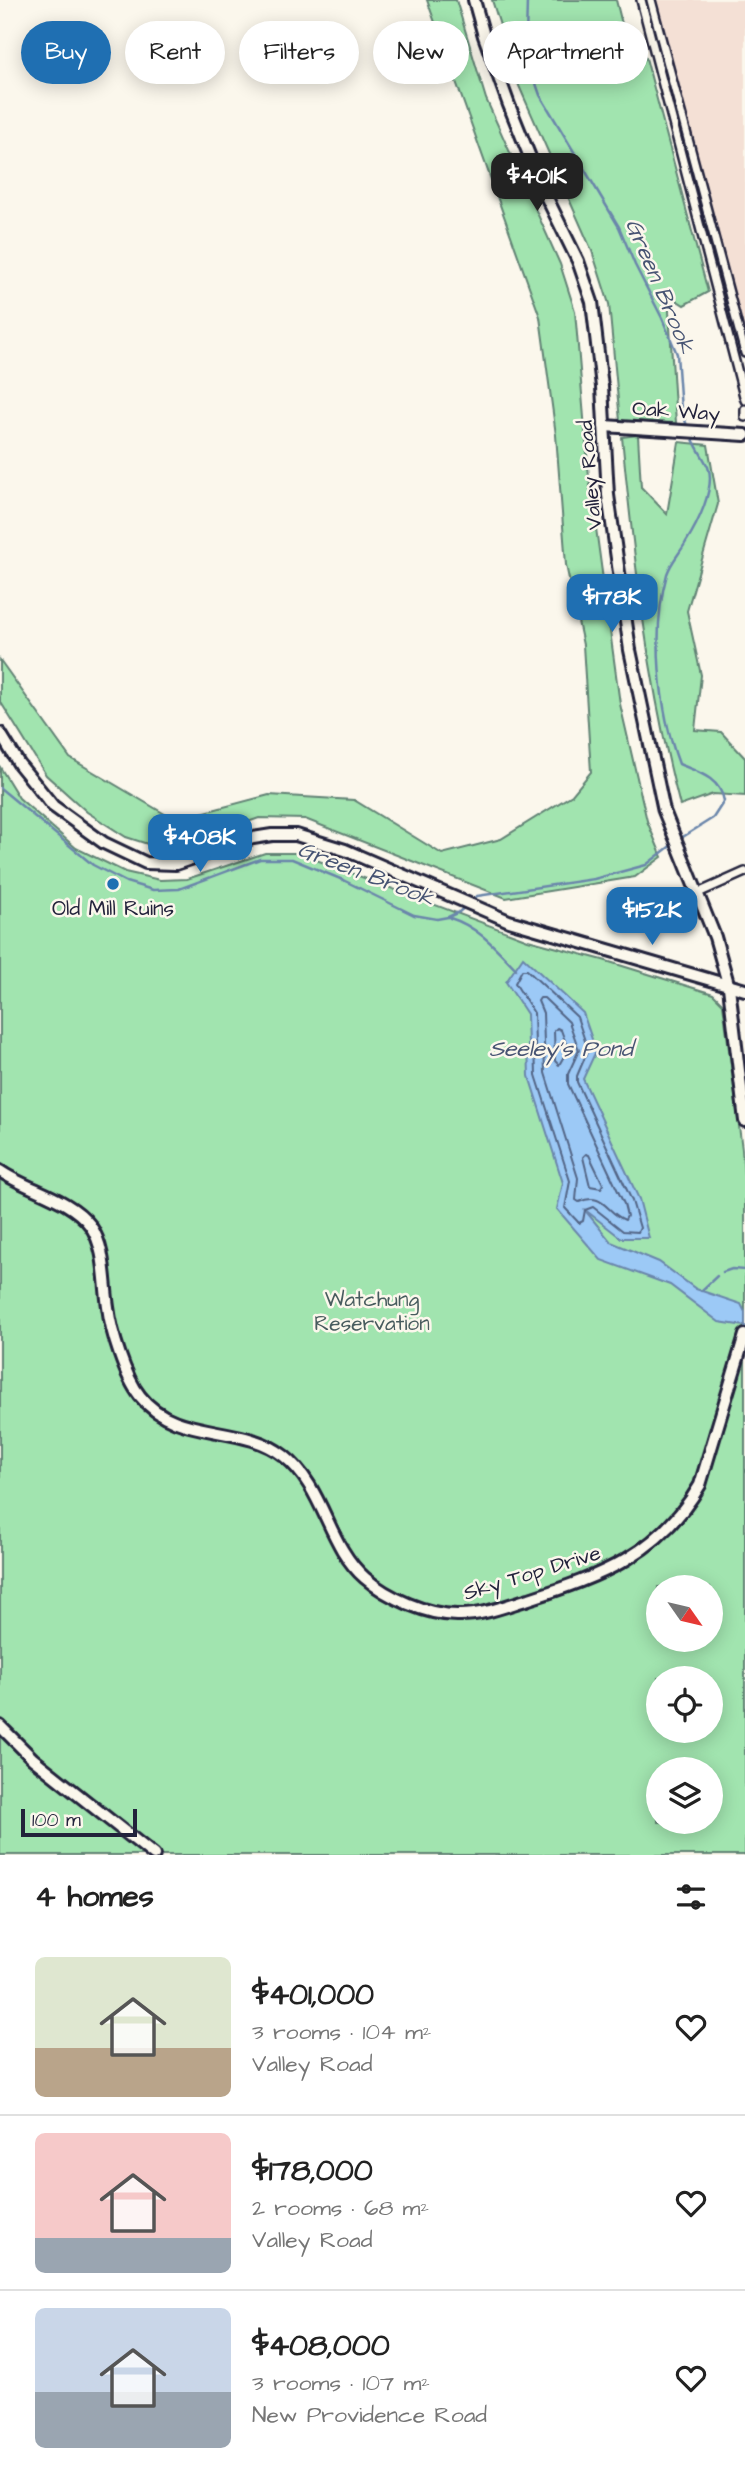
<!DOCTYPE html>
<html lang="en">
<head>
<meta charset="utf-8">
<style>
	body { margin:0; font-family:"Architects Daughter",sans-serif; background:#f2f2f2; color:#222; height:100vh; display:flex; flex-direction:column; font-size:26px; white-space:nowrap }
	* { box-sizing:border-box; margin:0 }
	p { font-size:23px; color:#767676 }
	.icon { flex:none; width:38px; height:38px; fill:none; stroke:currentColor; stroke-width:2; stroke-linecap:round; stroke-linejoin:round }
	.map { position:relative; height:1855px; overflow:hidden }
	.details { display:flex; flex-direction:column; background:#fff; flex:1 }
	.details>* { flex:none }
	.banner { position:absolute; left:21px; top:21px; width:704px; height:63px; display:flex; gap:14px }
	.needle { width:46px; rotate:124deg }
	.tools { position:absolute; left:646px; top:1575px; display:grid; gap:14px }
	.tools a { display:grid; place-items:center; width:77px; height:77px; border-radius:50%; background:#fff; box-shadow:0 4px 18px #0003; font-size:35px }
	.scale { position:absolute; left:21px; bottom:18px; width:116px; box-sizing:border-box; padding-left:7px; border:4px solid #22223b; border-top:0; font-size:19px; line-height:24px; white-space:nowrap; color:#22223b; -webkit-text-stroke:5px #fbf7ec; paint-order:stroke }
	.price { position:absolute; translate:-50% -60px; padding:0 16px; border-radius:14px; background:#1f6fb2; color:#fff; font-size:23px; line-height:46px; filter:drop-shadow(0 2px 4px #0008) }
	.price::after { content:''; position:absolute; left:50%; top:42px; width:21px; height:16px; margin-left:-10px; background:inherit; clip-path:polygon(0 0,100% 0,50% 100%) }
	.price.on { background:#222; color:#fff }
	ul { padding:0; list-style:none }
	li { display:flex; align-items:center; gap:21px; height:175px; padding:0 35px }
	li+li { border-top:2px solid #e0e0e0 }
	li span { display:grid; place-items:center; flex:none; width:196px; height:140px; border-radius:10px; color:#555 }
	li>.icon { margin-inline-start:auto }
	span .icon { width:84px; height:84px; fill:#fffc; stroke-width:1 }
	li b { font-size:30px }
	h2 { display:flex; justify-content:space-between; align-items:center; height:84px; padding:0 35px; font-size:30px }
	.tag { padding:0 24px; border-radius:32px; background:#fff; box-shadow:0 4px 18px #0003; font-size:24px; line-height:63px }
	.tag.on { background:#1f6fb2; color:#fff }
	.map>svg:first-child { display:block }
	.built { fill:#f4e0d5 }
	.green { fill:#a1e4af; stroke:#628375; stroke-width:2; fill-rule:evenodd }
	.water { fill:#9cc9f6; stroke:#6b86ab; stroke-width:2 }
	.lines { fill:none; stroke-linecap:round; stroke-linejoin:round }
	.shore { stroke:#536586; stroke-width:2 }
	.stream { stroke:#6b86ab; stroke-width:2.5 }
	.street-casing { stroke:#22223b; stroke-width:12 }
	.secondary-casing { stroke:#22223b; stroke-width:16 }
	.street { stroke:#fbf7ec; stroke-width:7 }
	.secondary { stroke:#fbf7ec; stroke-width:10 }
	.poi-dot { fill:#1f6fb2; stroke:#fbf7ec; stroke-width:2.5 }
	.labels { text-anchor:middle; dominant-baseline:central; stroke-width:5; stroke-linejoin:round; paint-order:stroke }
	.street-label { font-size:21px; fill:#22223b; stroke:#fbf7ec }
	.poi-label { font-size:21px; fill:#22223b; stroke:#fbf7ec }
	.park-label { font-size:21px; fill:#485c5e; stroke:#fbf7ec }
	.water-label { font-size:23px; font-style:italic; fill:#475473; stroke:#fbf7ec }
</style>
</head>
<body>
<div class="map">
<svg width="745" height="1855" viewBox="0 0 745 1855">
	<rect width="100%" height="100%" fill="#fbf7ec"/>
	<filter id="ink" filterUnits="userSpaceOnUse"><feTurbulence type="fractalNoise" baseFrequency=".0143" numOctaves="2"/><feDisplacementMap in="SourceGraphic" scale="14" xChannelSelector="R" yChannelSelector="G"/><feConvolveMatrix kernelMatrix="1 2 1 2 8 2 1 2 1" color-interpolation-filters="sRGB"/></filter>
	<g filter="url(#ink)">
		<polygon class="built" points="656,0 745,0 745,341 713,219"/>
		<g class="green">
			<polygon points="427,0 456,0 486,99 560,264 575,311 589,477 620,704 647,821 662,857 635,877 506,898 305,819 259,818 189,843 160,848 126,837 87,812 46,775 0,701 0,660 70,758 175,820 269,795 354,800 442,854 501,839 572,795 591,772 583,645 566,565 556,435 540,317"/>
			<polygon points="492,0 616,0 629,52 646,58 708,292 684,305 668,295 676,423 620,421 609,304 592,251 519,86"/>
			<path d="M638 435 641 487 667 514 679 442 708 445 718 504 687 611 701 675 695 730 721 732 745 758V796L713 794 680 806C648 685 634 560 622 437Z"/>
			<path d="M0 767 19 798 76 848 125 872 160 880 187 879 265 853H298L528 940 603 960 713 994 723 1004 742 1149 745 1189V1855H0ZM658 1587H710V1640H658ZM658 1678H710V1731H658ZM658 1769H710V1822H658Z"/>
		</g>
		<polygon class="water" points="523,957 583,1013 596,1051 583,1079 639,1199 649,1238 621,1238 584,1209 611,1242 659,1262 696,1289 741,1304 745,1312 745,1326 719,1322 670,1285 601,1260 557,1209 563,1183 529,1076 527,1014 506,982"/>
		<g class="lines">
			<g class="shore">
				<polygon points="522,970 527,970 577,1017 588,1050 577,1076 577,1082 632,1201 640,1228 638,1232 623,1231 593,1207 585,1210 583,1221 579,1223 565,1208 570,1181 536,1075 534,1013 515,983"/>
				<path d="M540 998H544L569 1022 579 1050 568 1074V1084L624 1204 627 1216 625 1220C606 1213 604 1191 579 1202L576 1200 578 1178 545 1073 543 1013 538 1001Z"/>
				<polygon points="557,1028 561,1030 568,1049 559,1065 555,1061 554,1031"/>
				<polygon points="586,1154 589,1155 603,1184 601,1188 590,1186 583,1157"/>
			</g>
			<g class="stream">
				<polyline points="527,0 526,40 531,69 540,95 619,227 635,265 662,318 677,354 681,410 688,428"/>
				<polyline points="0,788 93,865 126,882 153,890 179,889 260,859 292,859 343,880 414,915 437,919 448,917 459,912 466,906"/>
				<path d="M678 840 713 818 724 801C720 778 698 772 679 764 659 711 651 630 667 574 671 562 680 553 686 542 697 525 716 487 708 467 703 456 695 446 691 434"/>
				<polyline points="471,901 477,896 594,879 646,865 673,844"/>
				<path d="M450 918C477 926 497 949 516 969"/>
				<polyline points="723,1272 732,1269 745,1270"/>
				<polyline points="701,1291 717,1276"/>
			</g>
			<g class="street-casing">
				<g id="street">
					<polyline points="641,0 745,400"/>
					<polyline points="651,0 745,353"/>
					<polyline points="745,409 745,417"/>
					<polyline points="698,893 745,872"/>
				</g>
			</g>
			<g class="secondary-casing">
				<g id="secondary">
					<polyline points="474,0 484,36 509,105 544,192 578,261 592,302 602,387 608,495 630,650 664,811 715,937 729,987 745,1121"/>
					<polyline points="604,426 745,435"/>
					<polyline points="0,733 19,764 53,806 104,843 146,863 176,864 253,838 272,835 296,835 345,850 509,921 745,990"/>
					<path d="M0 1171C27 1190 70 1198 90 1225 106 1248 104 1281 108 1307 111 1332 125 1377 140 1396 176 1442 241 1422 284 1456 325 1488 327 1545 365 1578 388 1598 427 1615 457 1615 482 1616 505 1606 529 1599 601 1576 660 1554 700 1485L745 1335"/>
					<polyline points="0,1726 33,1759 154,1855"/>
				</g>
			</g>
			<use href="#street" class="street"/>
			<use href="#secondary" class="secondary"/>
		</g>
	</g>
	<circle class="poi-dot" cx="113" cy="884" r="7"/>
	<g class="labels">
		<g class="street-label">
			<text transform="translate(676 411) rotate(4)">Oak Way</text>
			<text transform="translate(590 475) rotate(-95)">Valley Road</text>
			<text transform="translate(532 1573) rotate(-17)">Sky Top Drive</text>
		</g>
		<g class="poi-label">
			<text x="113" y="908">Old Mill Ruins</text>
		</g>
		<g class="park-label">
			<text x="372" y="1299">Watchung<tspan x="372" dy="24">Reservation</tspan></text>
		</g>
		<g class="water-label">
			<text transform="translate(660 286) rotate(67)">Green Brook</text>
			<text transform="translate(366 874) rotate(21)">Green Brook</text>
			<text x="561" y="1049">Seeley's Pond</text>
		</g>
	</g>
</svg>
<div class="tools">
<a><svg class="needle" viewBox="-14 -14 28 28"><path d="M0-13l5 13h-10z" fill="#e53935"/><path d="M0 13l5-13h-10z" fill="#767676"/></svg></a>
<a><svg class="icon" aria-label="locate" viewBox="0 0 24 24"><circle cx="12" cy="12" r="6"/><path d="M12 2v4M12 18v4M2 12h4M18 12h4"/></svg></a>
<a><svg class="icon" aria-label="layers" viewBox="0 0 24 24"><path d="M12 4l9 5-9 5-9-5zM3 14l9 5 9-5"/></svg></a>
</div>
<div class="scale">100 m</div>
<b class="price on" style="left:537px;top:213px">$401K</b>
<b class="price" style="left:612px;top:634px">$178K</b>
<b class="price" style="left:200px;top:874px">$408K</b>
<b class="price" style="left:652px;top:947px">$152K</b>
<div class="banner">
<a class="tag on">Buy</a>
<a class="tag">Rent</a>
<a class="tag">Filters</a>
<a class="tag">New</a>
<a class="tag">Apartment</a>
</div>
</div>
<section class="details">
<h2>4 homes<svg class="icon" aria-label="filters" viewBox="0 0 24 24"><path d="M4 7h16M4 17h16"/><circle cx="9" cy="7" r="2"/><circle cx="15" cy="17" r="2"/></svg></h2>
<ul>
<li><span style="background:linear-gradient(#dfe7d0 65%,#b9a48a 0)"><svg class="icon" aria-label="home" viewBox="0 0 24 24"><path d="M3 11l9-7 9 7M6 9v11h12V9"/></svg></span><div><b>$401,000</b><p>3 rooms · 104 m²</p><p>Valley Road</p></div><svg class="icon" aria-label="heart" viewBox="0 0 24 24"><path d="M12 20l-8-8c-3-5 5-10 8-4 3-6 11-1 8 4z"/></svg></li>
<li><span style="background:linear-gradient(#f6c9c9 75%,#9aa5b1 0)"><svg class="icon" aria-label="home" viewBox="0 0 24 24"><path d="M3 11l9-7 9 7M6 9v11h12V9"/></svg></span><div><b>$178,000</b><p>2 rooms · 68 m²</p><p>Valley Road</p></div><svg class="icon" aria-label="heart" viewBox="0 0 24 24"><path d="M12 20l-8-8c-3-5 5-10 8-4 3-6 11-1 8 4z"/></svg></li>
<li><span style="background:linear-gradient(#c9d6e8 60%,#9aa5b1 0)"><svg class="icon" aria-label="home" viewBox="0 0 24 24"><path d="M3 11l9-7 9 7M6 9v11h12V9"/></svg></span><div><b>$408,000</b><p>3 rooms · 107 m²</p><p>New Providence Road</p></div><svg class="icon" aria-label="heart" viewBox="0 0 24 24"><path d="M12 20l-8-8c-3-5 5-10 8-4 3-6 11-1 8 4z"/></svg></li>
</ul>
</section>
</body>
</html>
